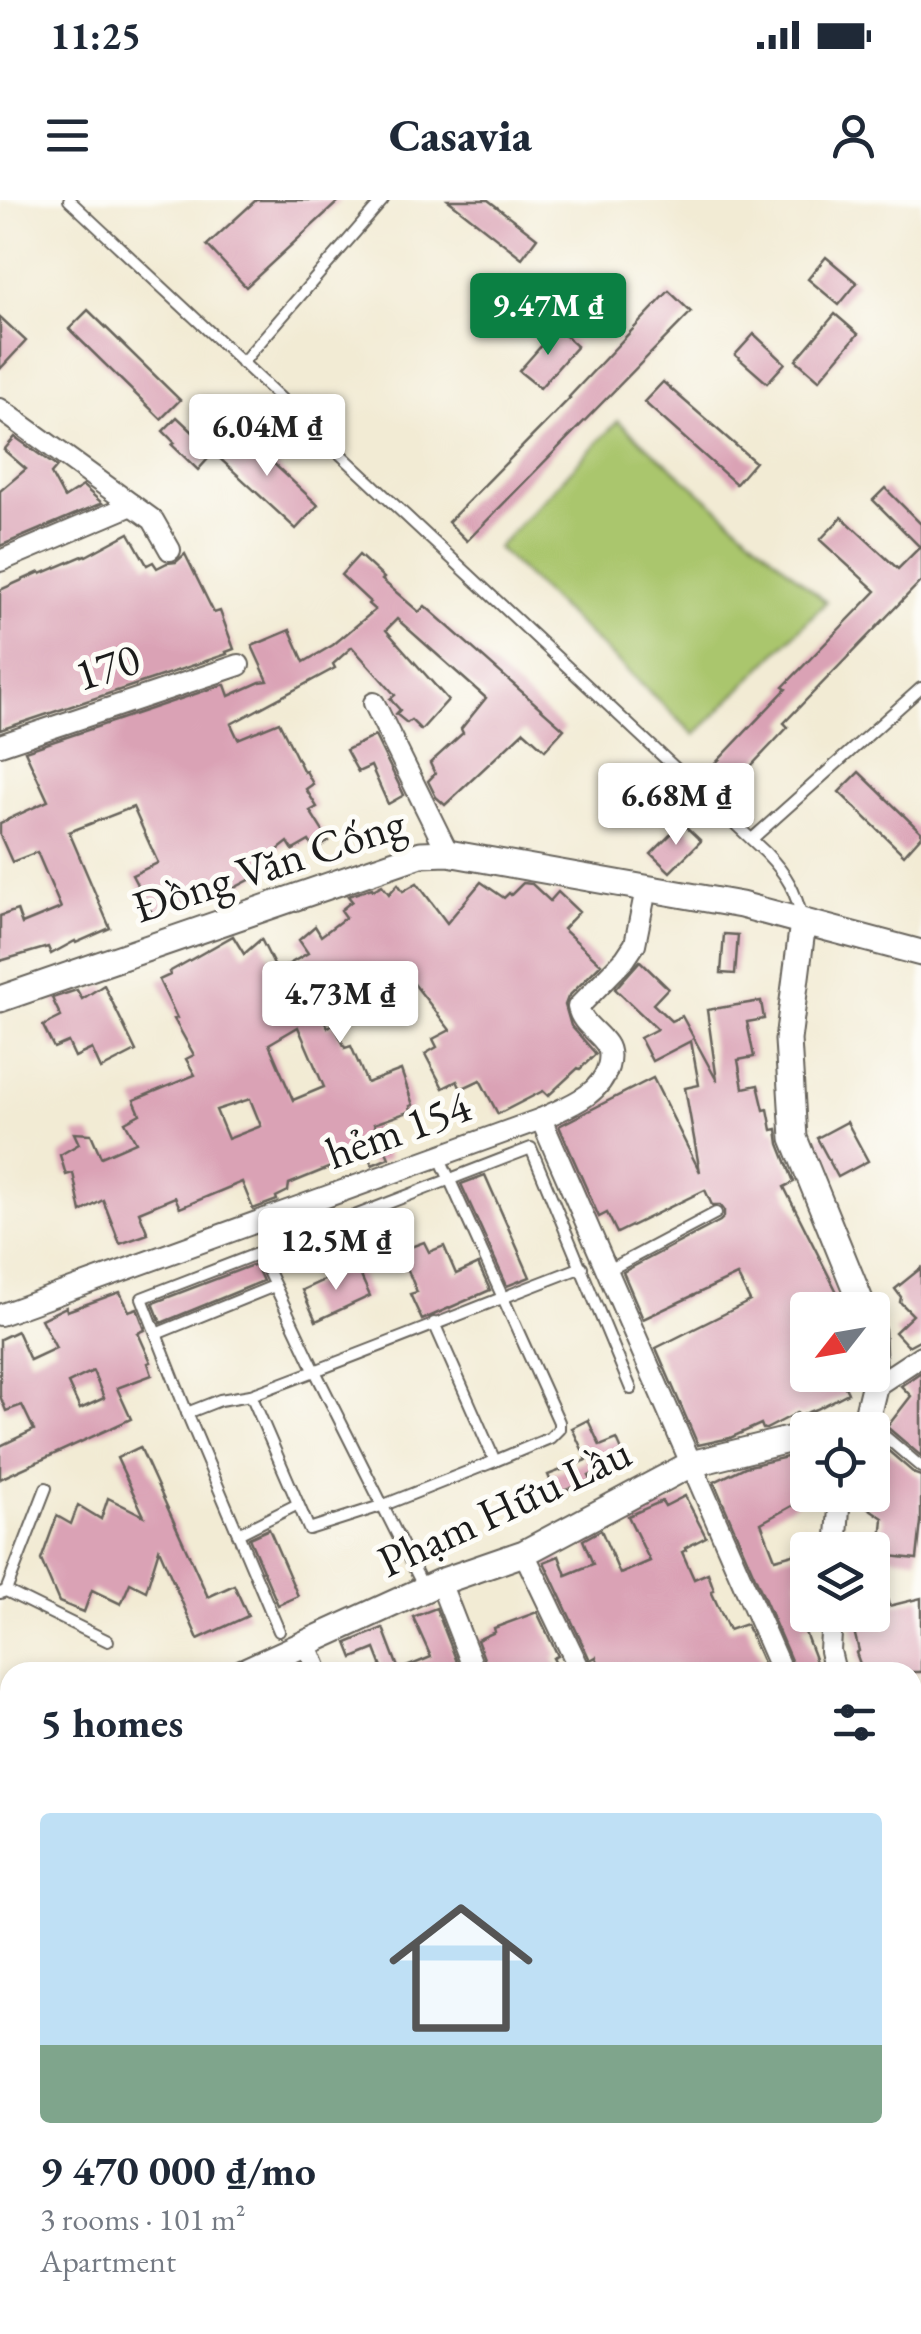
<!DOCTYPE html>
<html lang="en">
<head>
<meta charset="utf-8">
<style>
	body { margin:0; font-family:"EB Garamond",serif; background:#f2f2f3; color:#1f2937; height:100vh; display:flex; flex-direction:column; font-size:38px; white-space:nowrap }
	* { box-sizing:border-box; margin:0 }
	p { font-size:32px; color:#747a83 }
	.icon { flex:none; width:55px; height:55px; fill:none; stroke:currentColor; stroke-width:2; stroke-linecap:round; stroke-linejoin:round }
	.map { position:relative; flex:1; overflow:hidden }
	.drawer { position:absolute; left:0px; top:1462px; width:922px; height:672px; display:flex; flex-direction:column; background:#fff; border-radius:30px 30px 0 0; box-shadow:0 5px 15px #0003 }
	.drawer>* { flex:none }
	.needle { width:65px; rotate:239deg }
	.buttons { position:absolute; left:790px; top:1092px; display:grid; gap:20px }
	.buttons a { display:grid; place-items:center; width:100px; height:100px; border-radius:10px; background:#fff; box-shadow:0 5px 15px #0003; font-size:50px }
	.price { position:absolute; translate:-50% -85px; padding:0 22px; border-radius:10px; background:#fff; color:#222; font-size:32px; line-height:65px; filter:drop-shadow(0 2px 5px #0008) }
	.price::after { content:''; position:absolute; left:50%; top:60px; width:30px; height:22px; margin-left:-15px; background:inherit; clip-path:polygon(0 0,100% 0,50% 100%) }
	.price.selected { background:#0b8043; color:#fff }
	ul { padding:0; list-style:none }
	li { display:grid; align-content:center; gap:20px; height:530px; padding:0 40px }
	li+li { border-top:2px solid #e0e1e3 }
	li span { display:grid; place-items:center; height:310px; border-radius:10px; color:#555 }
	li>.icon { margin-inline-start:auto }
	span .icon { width:180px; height:180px; fill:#fffc; stroke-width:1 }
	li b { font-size:42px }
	h2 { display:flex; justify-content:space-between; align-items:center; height:120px; padding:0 40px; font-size:42px }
	.status { display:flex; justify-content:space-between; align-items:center; height:70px; padding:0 50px; background:#fff; direction:ltr }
	.status svg { height:28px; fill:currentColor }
	header { display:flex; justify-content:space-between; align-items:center; height:130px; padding:0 40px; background:#fff; font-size:45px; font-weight:800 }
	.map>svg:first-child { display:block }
	.green { fill:#aac66d; stroke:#637144; stroke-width:2.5 }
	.building { fill:#daa2b5; fill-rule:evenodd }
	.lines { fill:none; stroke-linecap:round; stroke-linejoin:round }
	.service-casing { stroke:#67645c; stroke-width:14 }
	.minor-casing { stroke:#67645c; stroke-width:24 }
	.tertiary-casing { stroke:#67645c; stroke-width:29 }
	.service { stroke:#fff; stroke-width:10 }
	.minor { stroke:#fff; stroke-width:20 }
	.tertiary { stroke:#fff; stroke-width:25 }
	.labels { text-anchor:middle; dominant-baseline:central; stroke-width:10; stroke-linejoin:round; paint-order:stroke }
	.street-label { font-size:45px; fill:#1c1c1c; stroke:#fdfcf7 }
</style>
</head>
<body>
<div class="status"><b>11:25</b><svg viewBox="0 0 49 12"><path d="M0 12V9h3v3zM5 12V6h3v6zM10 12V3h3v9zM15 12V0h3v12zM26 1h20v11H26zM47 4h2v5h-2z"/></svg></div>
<header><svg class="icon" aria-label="menu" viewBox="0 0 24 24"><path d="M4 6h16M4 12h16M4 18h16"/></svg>Casavia<svg class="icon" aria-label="person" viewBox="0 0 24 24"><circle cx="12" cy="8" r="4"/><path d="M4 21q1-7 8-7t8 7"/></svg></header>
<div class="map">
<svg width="921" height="2134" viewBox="0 0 921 2134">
	<rect width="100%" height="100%" fill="#fdfcf7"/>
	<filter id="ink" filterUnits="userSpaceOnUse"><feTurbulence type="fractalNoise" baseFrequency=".01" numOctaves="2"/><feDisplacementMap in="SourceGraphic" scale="20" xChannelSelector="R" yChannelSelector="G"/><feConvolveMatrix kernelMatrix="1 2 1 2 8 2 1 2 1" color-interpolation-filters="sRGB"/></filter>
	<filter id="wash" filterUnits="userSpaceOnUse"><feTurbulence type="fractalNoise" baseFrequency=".0048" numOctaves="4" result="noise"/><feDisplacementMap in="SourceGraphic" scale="40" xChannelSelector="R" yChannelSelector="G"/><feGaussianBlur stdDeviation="2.25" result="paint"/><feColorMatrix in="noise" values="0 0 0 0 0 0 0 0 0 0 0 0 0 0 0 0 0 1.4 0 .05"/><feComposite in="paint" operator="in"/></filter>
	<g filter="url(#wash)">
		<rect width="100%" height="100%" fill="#f2ebd4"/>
		<polygon class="green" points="618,221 826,402 695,535 497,348"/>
		<g id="blocks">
			<g class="building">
				<polygon points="256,0 340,0 246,87 207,45"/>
				<polygon points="448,0 488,0 537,38 522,58"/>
				<polygon points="826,57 857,83 839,105 808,79"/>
				<polygon points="669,91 691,112 467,341 448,322 570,198 569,197"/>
				<polygon points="88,110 180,200 161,219 69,129"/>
				<polygon points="835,114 858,134 819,180 796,160"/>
				<polygon points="0,117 26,141 0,169"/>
				<polygon points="557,128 577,146 540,188 519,171"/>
				<polygon points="754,134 785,163 767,183 735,155"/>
				<polygon points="663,182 755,262 736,284 644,202"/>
				<polygon points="177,217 214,252 198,270 172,245 175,243 163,231"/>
				<polygon points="238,230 318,305 296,329 215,254"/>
				<polygon points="15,237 57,267 51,274 64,298 83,286 102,303 0,346 0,291 26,269 4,250"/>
				<polygon points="885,288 921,324 921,381 784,523 788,527 732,586 712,567 786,489 783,487 876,391 820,340 842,317 898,369 920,347 873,300"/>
				<polygon points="129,333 147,365 153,362 157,368 167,363 176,362 185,354 214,413 220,411 234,449 226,452 227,454 0,530 0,390 40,372 41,374 85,355 86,356"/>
				<polygon points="359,355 384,378 382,380 419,412 425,406 564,529 545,550 524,531 445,605 436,597 428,581 435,574 430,563 463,533 461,529 486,498 397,419 386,430 448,500 421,530 411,520 407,523 396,514 400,510 390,499 395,495 352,447 333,464 335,468 231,524 238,539 279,522 304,572 306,571 313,584 306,589 317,607 310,611 329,641 315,650 309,641 293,650 288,642 255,668 259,675 230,690 178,709 175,702 153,715 132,675 158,663 133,607 69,632 110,728 76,743 75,741 51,754 48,747 0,761 0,716 17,710 22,724 61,708 37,652 12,662 0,635 0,623 48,601 25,551 222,485 225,485 229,496 260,482 268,481 252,446 290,430 304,462 333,445 375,410 368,404 370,402 341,375"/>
				<polygon points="375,536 404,595 388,604 371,566 358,572 346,550"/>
				<polygon points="859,572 921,632 921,636 904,655 839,592"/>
				<polygon points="682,623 701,641 670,672 651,654"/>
				<path d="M481 682 504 698 509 693 511 695 523 683 532 684 550 701 558 692 579 712 563 729 601 764 568 797 565 805 571 826 596 854 580 869 578 868 548 896 543 891 498 914 480 880 461 889 457 881 443 888 425 854 437 847 433 839 450 830 408 776 370 806 346 770 338 776 328 762 318 767 326 786 311 797 328 827 334 824 345 848 351 846 367 883 401 870 413 905 410 906 411 911 374 924 389 958 372 965 368 954 343 965 341 963 338 964 289 984 288 991 276 997 277 1000 253 1009 242 982 180 1008 175 997 139 1012 148 1034 120 1044 103 1000 81 1012 73 973 66 975 60 955 79 944 74 933 91 934 101 957 136 942 125 922 140 914 134 900 195 875 186 859 194 855 174 819 177 818 159 780 170 775 169 772 233 736 244 754 261 739 277 771 308 753 299 740 315 726 321 736 346 717 341 710 352 701 348 696 372 688 373 690 382 685 389 694 398 684 403 691 417 683 447 723ZM298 827 324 887 293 900 269 844ZM250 899 261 926 228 939 216 910Z"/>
				<polygon points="724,734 738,735 735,774 721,773"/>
				<polygon points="640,761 668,788 653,804 671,821 682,816 717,881 707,810 761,801 764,819 747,822 754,857 738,860 743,888 758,885 764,910 768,909 772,930 777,929 779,944 794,982 784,987 846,1110 808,1110 808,1175 839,1175 848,1193 817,1209 799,1216 797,1213 766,1229 763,1229 761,1224 730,1238 698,1245 656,1148 750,1101 737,1075 643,1119 623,1072 720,1021 724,1017 724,1010 720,1005 712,1005 705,990 617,1033 607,1013 599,1017 559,926 653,878 700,972 685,888 699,885 691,841 652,861 640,838 657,829 615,789"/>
				<polygon points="104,785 136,851 101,869 92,849 75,857 68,842 54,848 43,826 61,817 52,798 77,790 82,799"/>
				<polygon points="847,922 868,961 838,977 817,938"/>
				<polygon points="485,975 530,1077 507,1086 461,984"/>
				<polygon points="424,1042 429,1052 444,1046 456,1074 478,1064 490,1090 422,1120 410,1094 417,1092 400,1051"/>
				<polygon points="255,1064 263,1081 161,1123 153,1103"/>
				<polygon points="356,1065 370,1096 316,1121 302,1090"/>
				<polygon points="921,1068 921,1139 908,1146 895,1132 913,1115 900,1102 901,1097 895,1089"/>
				<path d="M120 1092 129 1111 137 1108 145 1130 138 1133 151 1162 148 1163 152 1175 117 1188 131 1219 0 1279V1246L34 1230 22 1205 6 1211 0 1196V1139L17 1131 30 1160 56 1148 41 1119 66 1107 67 1111ZM93 1171 104 1198 80 1209 68 1183Z"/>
				<polygon points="921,1172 921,1256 887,1227 911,1196 901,1186"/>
				<polygon points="588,1220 600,1246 617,1239 623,1253 606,1260 610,1267 589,1276 591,1280 556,1294 548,1275 587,1260 572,1228"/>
				<polygon points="878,1242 915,1274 921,1276 921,1322 917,1359 880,1355 883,1318 854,1298 854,1295 872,1295 872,1253"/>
				<polygon points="140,1247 208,1397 234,1385 248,1416 198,1439 159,1349 146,1391 130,1383 121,1404 92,1390 84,1412 59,1402 41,1360 57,1316 71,1324 78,1305 101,1319 108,1298 144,1316 117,1258"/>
				<polygon points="808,1252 808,1297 761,1323 775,1359 808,1350 808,1376 797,1379 808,1408 808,1415 810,1415 813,1423 803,1427 818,1467 813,1468 814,1472 796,1472 714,1282 745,1267"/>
				<polygon points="685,1296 706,1337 685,1348 686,1350 682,1352 694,1379 708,1373 714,1390 711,1391 729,1430 746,1424 767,1472 678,1472 675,1466 659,1472 638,1472 636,1466 615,1472 602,1472 596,1457 590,1460 544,1362 559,1356 566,1375 593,1364 583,1340 601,1330 620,1374 650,1361 628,1316 662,1301 665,1306"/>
				<polygon points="269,1329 298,1396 278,1405 249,1338"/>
				<polygon points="872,1361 878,1361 889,1406 921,1398 921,1472 863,1472 856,1453 859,1451 850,1415 872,1415"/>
				<polygon points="436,1408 457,1462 439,1469 440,1472 384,1472 375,1449 353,1458 347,1443 383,1428 399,1470 431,1457 413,1417"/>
				<polygon points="537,1412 558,1456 553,1458 560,1472 489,1472 477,1440 495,1432 494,1428"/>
			</g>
		</g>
	</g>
	<g filter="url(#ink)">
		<use href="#blocks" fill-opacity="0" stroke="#67645c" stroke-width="2.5"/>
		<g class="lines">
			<g class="service-casing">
				<g id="service">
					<path d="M69 0 766 653C788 676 795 690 803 721"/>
					<polyline points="242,163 383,0"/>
					<polyline points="752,639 921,488"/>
					<polyline points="439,956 559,1222 559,1229 550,1238 495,1261"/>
					<polyline points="259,1052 315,1171 424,1388"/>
					<polyline points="607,1071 716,1013"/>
					<path d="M434 1123 495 1261 384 1305 309 1329 251 1195C362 1154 472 1109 582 1067"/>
					<polyline points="156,1134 274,1086"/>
					<polyline points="187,1213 220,1200 251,1195"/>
					<polyline points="868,1222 921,1267"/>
					<polyline points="238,1334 298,1304"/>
					<polyline points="6,1391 46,1288"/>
					<polyline points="0,1393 6,1391 108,1441"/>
					<polyline points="279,1431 187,1213 142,1098 531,948 631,1189"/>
				</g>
			</g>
			<g class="minor-casing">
				<g id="minor">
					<polyline points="0,209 153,320 170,350"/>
					<polyline points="0,361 132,305"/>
					<polyline points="374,503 448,653"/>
					<polyline points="0,545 239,465"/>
					<polyline points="541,919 782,1472"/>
					<path d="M0 1115 541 919C567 906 599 897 608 867 610 859 611 851 606 844 597 831 581 823 578 807L625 759 635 744 646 689"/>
					<polyline points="874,1187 921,1156"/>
					<polyline points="836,1350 840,1295"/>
					<polyline points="524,1353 581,1472"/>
					<polyline points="440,1382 475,1472"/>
					<polyline points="832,1415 830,1451 835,1472"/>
					<polyline points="307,1445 318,1472"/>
					<polyline points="912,1545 921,1543"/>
					<polyline points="912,1658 921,1657"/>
					<polyline points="912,1788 921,1802"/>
					<polyline points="912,2017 921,2018"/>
					<polyline points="912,2101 921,2092"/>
					<polyline points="0,2132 12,2125"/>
					<polyline points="525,2134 527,2125"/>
					<polyline points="881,2134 890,2125"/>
				</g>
			</g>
			<g class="tertiary-casing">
				<g id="tertiary">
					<polyline points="803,722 788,840 794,938 864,1110"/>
					<polyline points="0,799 421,654 448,653 741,705 921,753"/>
					<polyline points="827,1230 866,1220 874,1187 872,1132"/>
					<polyline points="243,1472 440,1382 524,1353 691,1264 808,1235"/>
					<polyline points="0,1579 10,1574"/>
					<polyline points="0,1770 10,1795"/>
					<polyline points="143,2125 149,2134"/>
				</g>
			</g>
			<use href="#service" class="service"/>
			<use href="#minor" class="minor"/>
			<use href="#tertiary" class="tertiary"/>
		</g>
	</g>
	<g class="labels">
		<g class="street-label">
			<text transform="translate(107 466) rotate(-18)">170</text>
			<text transform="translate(269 664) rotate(-18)">Đồng Văn Cống</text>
			<text transform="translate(398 929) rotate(-20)">hẻm 154</text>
			<text transform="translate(504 1306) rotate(-25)">Phạm Hữu Lầu</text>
		</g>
	</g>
</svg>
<div class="buttons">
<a><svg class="needle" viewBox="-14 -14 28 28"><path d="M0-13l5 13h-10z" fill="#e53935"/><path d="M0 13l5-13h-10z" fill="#747a83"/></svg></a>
<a><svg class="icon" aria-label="locate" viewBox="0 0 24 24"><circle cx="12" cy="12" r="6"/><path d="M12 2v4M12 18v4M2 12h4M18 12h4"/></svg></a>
<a><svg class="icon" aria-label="layers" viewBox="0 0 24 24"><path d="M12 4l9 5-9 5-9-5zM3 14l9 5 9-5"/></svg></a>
</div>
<b class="price selected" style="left:548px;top:158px">9.47M ₫</b>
<b class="price" style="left:267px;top:279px">6.04M ₫</b>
<b class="price" style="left:676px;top:648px">6.68M ₫</b>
<b class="price" style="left:340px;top:846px">4.73M ₫</b>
<b class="price" style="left:336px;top:1093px">12.5M ₫</b>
<section class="drawer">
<h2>5 homes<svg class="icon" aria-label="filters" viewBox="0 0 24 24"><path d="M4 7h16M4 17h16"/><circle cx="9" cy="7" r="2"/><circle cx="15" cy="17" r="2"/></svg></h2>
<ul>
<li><span style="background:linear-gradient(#bfe0f5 75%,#7fa58c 0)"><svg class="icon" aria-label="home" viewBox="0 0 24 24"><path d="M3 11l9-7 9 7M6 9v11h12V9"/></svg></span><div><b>9 470 000 ₫/mo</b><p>3 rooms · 101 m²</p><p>Apartment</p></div></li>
</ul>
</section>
</div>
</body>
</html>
